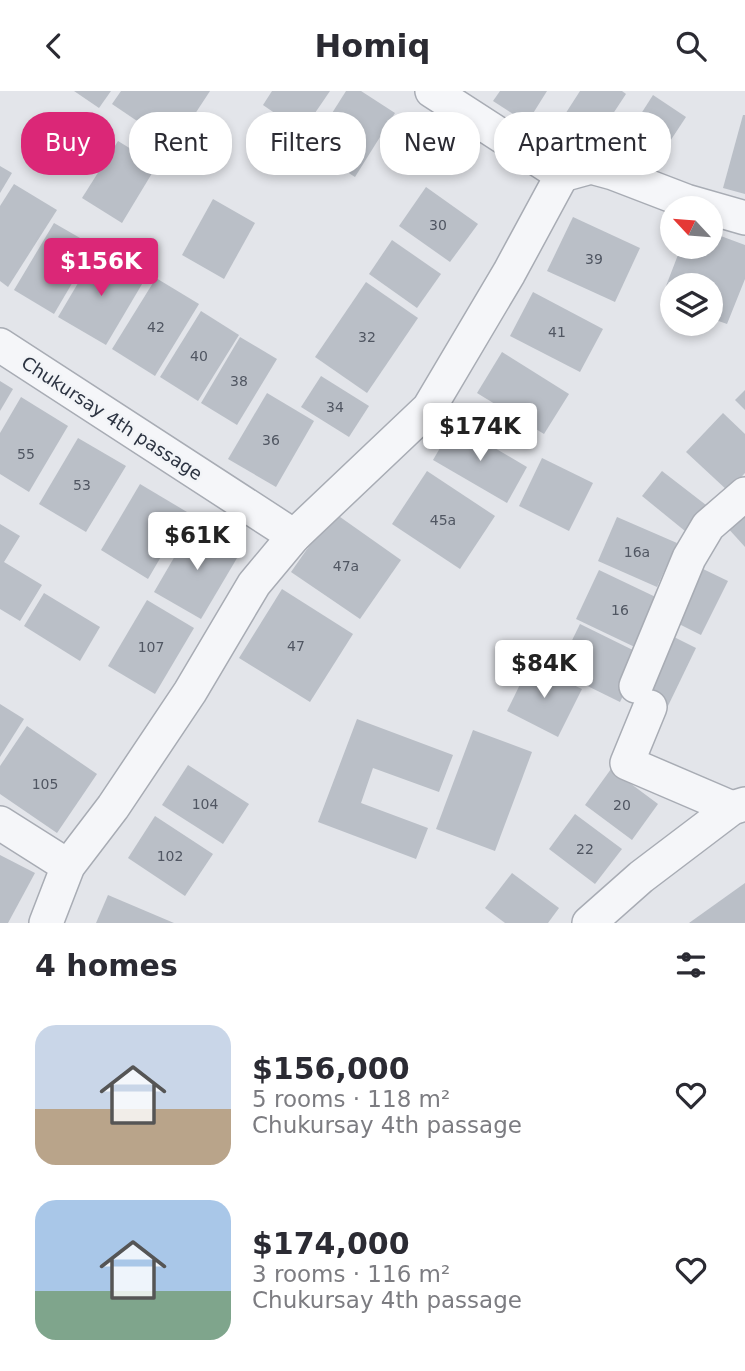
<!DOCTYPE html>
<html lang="en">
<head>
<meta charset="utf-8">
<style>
	body { margin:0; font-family:"DejaVu Sans",sans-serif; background:#f7f7f7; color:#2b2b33; height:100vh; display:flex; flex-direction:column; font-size:26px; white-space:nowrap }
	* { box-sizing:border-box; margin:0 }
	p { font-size:23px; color:#7c7c81 }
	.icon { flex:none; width:38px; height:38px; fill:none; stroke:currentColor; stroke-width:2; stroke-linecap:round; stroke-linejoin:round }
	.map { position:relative; height:832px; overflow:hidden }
	.sheet { display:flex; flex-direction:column; background:#fff; flex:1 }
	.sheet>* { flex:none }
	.banner { position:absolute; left:21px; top:21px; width:704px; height:63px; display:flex; gap:14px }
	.needle { width:46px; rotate:296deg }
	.tools { position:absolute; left:660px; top:105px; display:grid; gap:14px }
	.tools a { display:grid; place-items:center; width:63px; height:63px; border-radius:50%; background:#fff; box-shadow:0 4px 10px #0003; font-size:35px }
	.price { position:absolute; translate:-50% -60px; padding:0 16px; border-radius:7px; background:#fff; color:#222; font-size:23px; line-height:46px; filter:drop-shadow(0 2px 4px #0008) }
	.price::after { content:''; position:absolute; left:50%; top:42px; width:21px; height:16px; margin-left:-10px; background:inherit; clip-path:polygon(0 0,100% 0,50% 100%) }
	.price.active { background:#db2777; color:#fff }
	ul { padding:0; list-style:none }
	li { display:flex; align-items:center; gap:21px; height:175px; padding:0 35px }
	li span { display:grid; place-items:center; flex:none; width:196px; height:140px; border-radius:21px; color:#555 }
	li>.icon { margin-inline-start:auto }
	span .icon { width:84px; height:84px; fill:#fffc; stroke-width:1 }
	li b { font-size:30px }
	h2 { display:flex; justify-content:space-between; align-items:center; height:84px; padding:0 35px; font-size:30px }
	.tag { padding:0 24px; border-radius:28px; background:#fff; box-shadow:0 4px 10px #0003; font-size:24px; line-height:63px }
	.tag.active { background:#db2777; color:#fff }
	header { display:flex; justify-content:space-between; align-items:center; height:91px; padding:0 35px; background:#fff; font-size:32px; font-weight:600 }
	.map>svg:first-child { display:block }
	.building { fill:#babfc7 }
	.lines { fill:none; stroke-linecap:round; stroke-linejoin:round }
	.minor-casing { stroke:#a8acb4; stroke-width:36 }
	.minor { stroke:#f5f6f9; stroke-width:33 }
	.labels { text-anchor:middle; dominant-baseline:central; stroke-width:5; stroke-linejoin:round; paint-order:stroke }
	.number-label { font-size:14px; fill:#505662 }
	.street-label { font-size:18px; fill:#2c3341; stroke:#f2f4f7 }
</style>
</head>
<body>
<header><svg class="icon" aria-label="back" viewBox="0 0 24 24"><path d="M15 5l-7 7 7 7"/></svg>Homiq<svg class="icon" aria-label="search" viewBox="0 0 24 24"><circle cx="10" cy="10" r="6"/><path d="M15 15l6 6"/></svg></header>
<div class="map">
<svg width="745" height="832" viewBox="0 0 745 832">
	<rect width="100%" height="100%" fill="#e3e5ea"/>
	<g class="building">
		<polygon points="74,0 111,0 99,17"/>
		<polygon points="121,0 210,0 174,55 112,13"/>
		<polygon points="272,0 330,0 302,41 263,14"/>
		<polygon points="346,0 361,0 395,22 355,86 310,57"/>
		<polygon points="500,0 547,0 527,32 493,10"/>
		<polygon points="580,0 622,0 626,3 595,50 562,28"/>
		<polygon points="653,4 686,26 655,73 623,51"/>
		<polygon points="743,24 745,24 745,103 723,97"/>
		<polygon points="118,50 157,74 122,132 82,107"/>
		<polygon points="0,75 12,82 0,102"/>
		<polygon points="14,93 57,119 8,196 0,190 0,115"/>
		<polygon points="426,96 478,133 450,171 399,135"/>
		<polygon points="213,108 255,132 224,188 182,164"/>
		<polygon points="573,126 640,157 615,211 547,180"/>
		<polygon points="54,132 94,155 54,223 14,199"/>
		<polygon points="710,141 745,154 745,188 727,233 710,227 710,194 672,194 672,212 661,208 681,156 710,156"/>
		<polygon points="392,149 441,183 417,217 369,183"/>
		<polygon points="97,160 145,188 106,254 58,226"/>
		<polygon points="156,187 199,213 155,285 112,258"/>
		<polygon points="366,191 418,227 367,302 315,266"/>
		<polygon points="533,201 603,238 580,281 510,245"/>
		<polygon points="201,220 239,244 198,310 160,286"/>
		<polygon points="240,246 277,268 237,334 201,312"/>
		<polygon points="502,261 569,303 544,343 477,302"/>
		<polygon points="321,285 369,315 349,346 301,316"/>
		<polygon points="0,290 13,298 0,320"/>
		<polygon points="745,299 745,319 735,309"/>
		<polygon points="267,302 314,330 276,396 228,368"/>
		<polygon points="21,306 68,335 29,401 0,383 0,342"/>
		<polygon points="723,322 745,343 745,382 728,400 686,361"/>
		<polygon points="454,333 527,376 507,412 433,369"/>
		<polygon points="78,347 126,375 86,441 39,413"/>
		<polygon points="542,367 593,392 569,440 519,415"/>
		<polygon points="427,380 495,425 460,478 392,433"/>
		<polygon points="662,380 706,414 685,440 642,405"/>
		<polygon points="140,393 187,421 148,488 101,459"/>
		<polygon points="745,418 745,456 726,435"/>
		<polygon points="333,421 401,469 360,528 291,481"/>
		<polygon points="617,426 677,452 657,496 598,470"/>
		<polygon points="0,433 20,445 4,471 42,494 20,530 0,518"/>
		<polygon points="193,434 240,462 201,528 154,501"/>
		<polygon points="703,478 728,490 701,544 677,532"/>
		<polygon points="599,479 664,510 641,559 576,528"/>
		<polygon points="282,498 353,543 310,611 239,567"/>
		<polygon points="44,502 100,536 80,570 24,535"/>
		<polygon points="147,509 194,537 155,603 108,575"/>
		<polygon points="580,533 643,564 620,611 557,580"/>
		<polygon points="674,546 696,557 667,617 644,606"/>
		<polygon points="530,573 582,598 558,646 507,620"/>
		<polygon points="0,613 24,628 0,666"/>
		<polygon points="357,628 453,664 439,701 373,677 361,712 428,737 416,768 318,731"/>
		<polygon points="27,635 97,683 57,742 0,703 0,675"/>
		<polygon points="473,639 532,661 495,760 436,738"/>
		<polygon points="188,674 249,713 223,753 162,714"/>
		<polygon points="611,678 658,713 632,749 585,714"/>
		<polygon points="575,723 622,758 595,793 549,758"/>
		<polygon points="155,725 213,763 185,805 128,767"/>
		<polygon points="0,764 35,782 8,832 0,832"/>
		<polygon points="512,782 559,817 548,832 505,832 485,817"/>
		<polygon points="745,792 745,832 689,832"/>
		<polygon points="108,804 174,832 96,832"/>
	</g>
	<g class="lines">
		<g class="minor-casing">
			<g id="minor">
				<polyline points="432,0 562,84 591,76 613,82 686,110 745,127"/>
				<polyline points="0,254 294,445"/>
				<polyline points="636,595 689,467 708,435 745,403"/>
				<polyline points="650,616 627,672 732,717"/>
				<polyline points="0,732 68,775"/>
				<polyline points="46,832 68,775 113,716 190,601 254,493 294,445 429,317 509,182 562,84"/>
				<polyline points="589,832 641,786 732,717 745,713"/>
			</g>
		</g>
		<use href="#minor" class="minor"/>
	</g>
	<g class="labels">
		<g class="number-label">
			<text x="438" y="134">30</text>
			<text x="594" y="168">39</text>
			<text x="156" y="236">42</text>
			<text x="557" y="241">41</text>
			<text x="367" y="246">32</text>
			<text x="199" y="265">40</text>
			<text x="239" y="290">38</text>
			<text x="335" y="316">34</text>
			<text x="271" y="349">36</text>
			<text x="26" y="363">55</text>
			<text x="82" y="394">53</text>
			<text x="443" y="429">45а</text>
			<text x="637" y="461">16a</text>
			<text x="346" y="475">47а</text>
			<text x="620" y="519">16</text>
			<text x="296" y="555">47</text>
			<text x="151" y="556">107</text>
			<text x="45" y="693">105</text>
			<text x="205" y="713">104</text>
			<text x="622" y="714">20</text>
			<text x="585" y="758">22</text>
			<text x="170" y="765">102</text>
		</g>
		<g class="street-label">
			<text transform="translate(112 327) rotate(33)">Chukursay 4th passage</text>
		</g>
	</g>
</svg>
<div class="tools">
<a><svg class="needle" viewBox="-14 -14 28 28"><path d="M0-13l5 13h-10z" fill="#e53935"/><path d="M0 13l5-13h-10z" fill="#7c7c81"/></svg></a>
<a><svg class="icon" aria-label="layers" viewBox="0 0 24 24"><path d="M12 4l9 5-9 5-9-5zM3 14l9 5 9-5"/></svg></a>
</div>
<b class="price active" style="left:101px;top:207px">$156K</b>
<b class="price" style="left:480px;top:372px">$174K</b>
<b class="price" style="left:197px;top:481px">$61K</b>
<b class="price" style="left:544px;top:609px">$84K</b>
<div class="banner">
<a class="tag active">Buy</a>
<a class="tag">Rent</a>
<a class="tag">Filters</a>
<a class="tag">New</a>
<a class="tag">Apartment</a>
</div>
</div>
<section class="sheet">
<h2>4 homes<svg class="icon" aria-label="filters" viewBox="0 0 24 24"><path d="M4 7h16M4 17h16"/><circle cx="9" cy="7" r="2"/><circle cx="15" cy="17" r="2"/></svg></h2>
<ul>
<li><span style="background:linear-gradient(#c9d6e8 60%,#b9a48a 0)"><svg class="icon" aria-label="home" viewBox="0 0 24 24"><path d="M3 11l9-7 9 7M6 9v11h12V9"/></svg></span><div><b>$156,000</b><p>5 rooms · 118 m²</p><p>Chukursay 4th passage</p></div><svg class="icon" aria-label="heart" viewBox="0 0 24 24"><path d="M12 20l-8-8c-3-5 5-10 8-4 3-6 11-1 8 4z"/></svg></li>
<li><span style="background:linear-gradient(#a9c7e8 65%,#7fa58c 0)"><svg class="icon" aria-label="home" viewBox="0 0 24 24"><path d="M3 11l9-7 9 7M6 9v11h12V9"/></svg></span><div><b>$174,000</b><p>3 rooms · 116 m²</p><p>Chukursay 4th passage</p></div><svg class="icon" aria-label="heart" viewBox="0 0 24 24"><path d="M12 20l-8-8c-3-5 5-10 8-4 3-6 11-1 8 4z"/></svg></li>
</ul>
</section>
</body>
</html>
